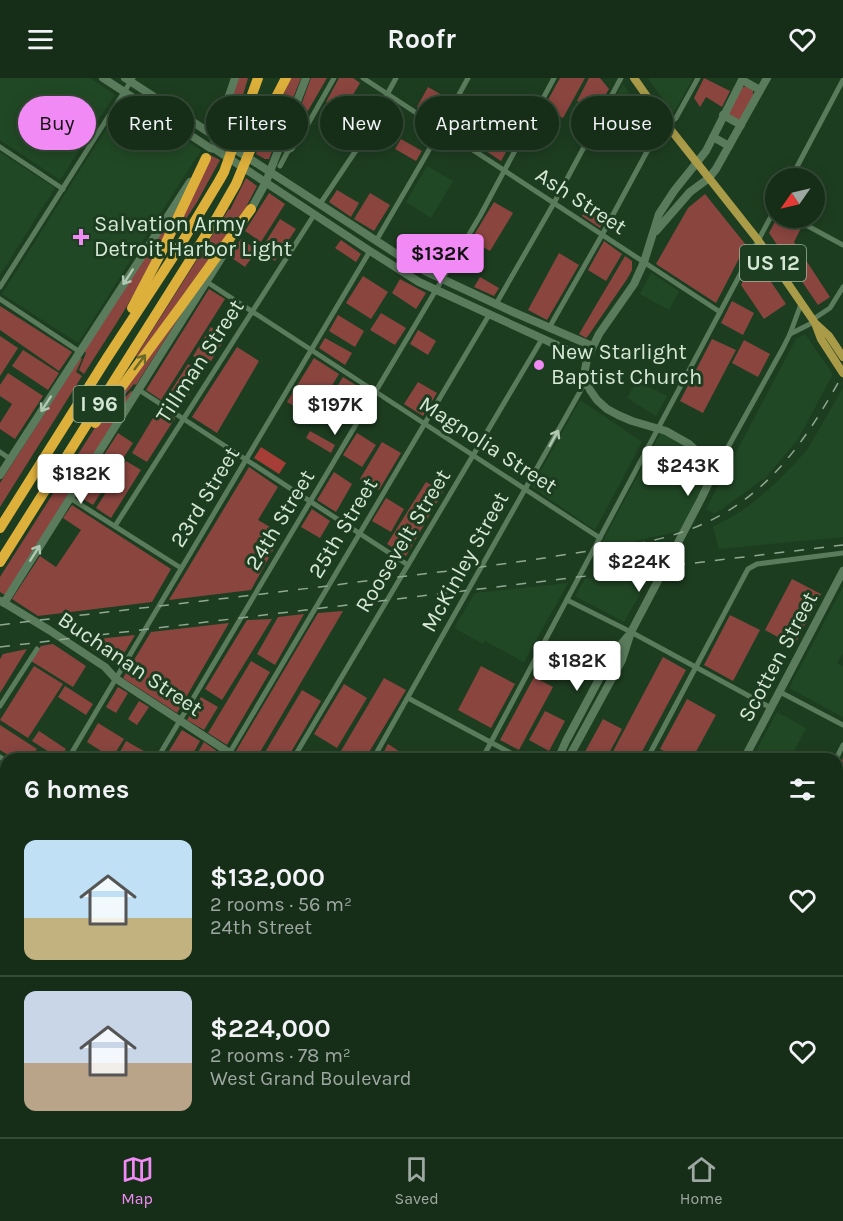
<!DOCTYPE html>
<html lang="en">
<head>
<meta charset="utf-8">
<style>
	body { margin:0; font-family:Karla,sans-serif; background:#1f3621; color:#f1f3f6; height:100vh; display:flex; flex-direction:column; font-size:22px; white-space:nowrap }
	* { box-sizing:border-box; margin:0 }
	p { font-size:20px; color:#9ea8a2 }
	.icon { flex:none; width:33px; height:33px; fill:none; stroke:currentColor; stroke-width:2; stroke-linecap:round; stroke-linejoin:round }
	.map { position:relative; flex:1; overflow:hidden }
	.details { position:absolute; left:0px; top:675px; width:843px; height:384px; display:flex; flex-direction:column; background:#162e18; border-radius:18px 18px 0 0; box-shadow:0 3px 15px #0003,0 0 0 2px #354a37 }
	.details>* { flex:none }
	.guide { position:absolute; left:18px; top:18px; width:807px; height:54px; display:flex; gap:12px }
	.needle { width:39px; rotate:236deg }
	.buttons { position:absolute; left:765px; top:90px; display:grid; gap:12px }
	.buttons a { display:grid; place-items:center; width:60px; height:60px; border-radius:50%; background:#162e18; box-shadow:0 3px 15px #0003,0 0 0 2px #354a37; font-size:30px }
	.price { position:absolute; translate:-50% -51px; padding:0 14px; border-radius:6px; background:#fff; color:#222; font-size:20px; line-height:39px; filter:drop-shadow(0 2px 3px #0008) }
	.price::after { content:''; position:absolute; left:50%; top:36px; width:18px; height:14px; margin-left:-9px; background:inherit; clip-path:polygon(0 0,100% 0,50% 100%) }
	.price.on { background:#f18af4; color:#111 }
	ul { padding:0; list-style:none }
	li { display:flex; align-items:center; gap:18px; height:150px; padding:0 24px }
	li+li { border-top:2px solid #354a37 }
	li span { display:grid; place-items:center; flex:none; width:168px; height:120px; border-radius:12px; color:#555 }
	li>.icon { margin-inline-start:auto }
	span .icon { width:72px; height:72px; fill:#fffc; stroke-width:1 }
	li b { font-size:26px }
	h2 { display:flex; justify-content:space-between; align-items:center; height:72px; padding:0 24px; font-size:26px }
	.chip { padding:0 21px; border-radius:27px; background:#162e18; box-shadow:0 3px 15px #0003,0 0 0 2px #354a37; font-size:21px; line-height:54px }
	.chip.on { background:#f18af4; color:#111 }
	header { display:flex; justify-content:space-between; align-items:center; height:78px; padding:0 24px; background:#162e18; font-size:27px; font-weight:700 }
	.menu { display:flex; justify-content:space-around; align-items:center; height:84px; border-top:2px solid #354a37; background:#162e18; font-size:16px; color:#9ea8a2 }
	.menu a { display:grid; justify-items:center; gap:3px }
	.menu .on { color:#f18af4 }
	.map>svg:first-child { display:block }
	.built { fill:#214825 }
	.green { fill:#8a453f }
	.forest { fill:#a63d37 }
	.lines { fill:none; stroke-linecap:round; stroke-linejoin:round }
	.street { stroke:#5a7c5c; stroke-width:5 }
	.secondary { stroke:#5a7c5c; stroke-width:8 }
	.primary { stroke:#a99b48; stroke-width:8 }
	.highway { stroke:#ddaf3b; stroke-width:10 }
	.rail { stroke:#90a892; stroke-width:1.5; stroke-dasharray:10 10; stroke-linecap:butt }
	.oneway { stroke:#b0c8b1 }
	.oneway2 { stroke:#6a6b2b }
	.poi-dot { fill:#f18af4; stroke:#1d3d20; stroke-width:2 }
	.labels { text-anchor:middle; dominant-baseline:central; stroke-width:6; stroke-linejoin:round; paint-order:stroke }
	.shield { fill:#1d3d20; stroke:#9eb59f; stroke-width:1.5 }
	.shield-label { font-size:21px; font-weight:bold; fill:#d5e8d6 }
	.street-label { font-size:22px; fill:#d5e8d6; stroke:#1d3d20 }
	.poi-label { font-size:22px; fill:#d5e8d6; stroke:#1d3d20; text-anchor:start }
</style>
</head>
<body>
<header><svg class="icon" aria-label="menu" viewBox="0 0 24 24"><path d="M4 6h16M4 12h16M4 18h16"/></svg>Roofr<svg class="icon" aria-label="heart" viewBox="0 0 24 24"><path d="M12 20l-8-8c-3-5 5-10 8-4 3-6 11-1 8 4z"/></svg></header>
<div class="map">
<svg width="843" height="1059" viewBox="0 0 843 1059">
	<rect width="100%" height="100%" fill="#1d3d20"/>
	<g class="built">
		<polygon points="0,0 90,0 114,16 114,18 60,102 0,62"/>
		<polygon points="648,0 693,0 673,36"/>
		<polygon points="623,6 653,50 647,61 617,16"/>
		<polygon points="123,24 139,35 147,37 201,72 78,265 2,216"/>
		<polygon points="0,74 55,110 0,197"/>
		<polygon points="427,88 453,103 431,140 406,124"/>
		<polygon points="651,195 679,213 669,232 640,216"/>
		<polygon points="805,256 833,296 798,361 764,402 762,402 715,436 706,431 796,261"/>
		<polygon points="637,303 667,318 656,338 627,320"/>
		<polygon points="843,310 843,459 719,471 713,449 740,434 754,424 778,403 797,383 807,372"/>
		<polygon points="580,322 642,364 595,452 532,409"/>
		<polygon points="660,356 666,356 690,370 701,380 706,390 707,397 704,405 680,453 628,465 599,470"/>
		<polygon points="652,495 624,544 575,518 585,501"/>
		<polygon points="568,505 524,584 485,563 483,566 454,550 475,515"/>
		<polygon points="843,509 843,575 837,585 843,589 843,639 789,610"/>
		<polygon points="777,634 806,650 790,681 752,681"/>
	</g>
	<g class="green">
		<polygon points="236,0 248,0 240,27 239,27 230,59 221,54"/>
		<polygon points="291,0 301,0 269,81 265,81 256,76"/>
		<polygon points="311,0 327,0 288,67 287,66"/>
		<polygon points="339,0 353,0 360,5 343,34 326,24"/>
		<polygon points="560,0 585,0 563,40 544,29"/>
		<polygon points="589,0 600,0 609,11 596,33 577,23"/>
		<polygon points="704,0 730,13 722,29 706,19 700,29 694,20"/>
		<polygon points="747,8 753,12 753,18 740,42 728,37 740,10"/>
		<polygon points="428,9 449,21 438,43 417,29"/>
		<polygon points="503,20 528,34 501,83 477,67"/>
		<polygon points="455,36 482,50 474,66 448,49"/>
		<polygon points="401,61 422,73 416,83 395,71"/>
		<polygon points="210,77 220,82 197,124 165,173"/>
		<polygon points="246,100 257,108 244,133 138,279 136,278 229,131 230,132"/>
		<polygon points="337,112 359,125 351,139 329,124"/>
		<polygon points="269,115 285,126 261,164 245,153"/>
		<polygon points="370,115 390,127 374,153 354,141"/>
		<path d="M185 116C171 142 160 170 145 196 127 230 105 263 84 296L79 292 86 275 84 273Z"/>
		<polygon points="705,116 746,167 716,225 656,186 688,130"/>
		<polygon points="494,124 513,135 490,173 471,162"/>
		<polygon points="589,124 608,135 600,150 582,138"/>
		<polygon points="777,140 782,140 801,150 794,164 830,219 818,227 769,155"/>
		<polygon points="280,141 296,151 275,183 260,173"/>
		<polygon points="241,161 257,172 245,189 229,178"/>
		<polygon points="341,162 361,176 356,184 335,170"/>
		<polygon points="604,163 622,176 606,203 588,192"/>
		<polygon points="421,168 445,183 439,193 413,180"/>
		<polygon points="559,175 579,187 547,242 528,232"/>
		<polygon points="625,178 632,183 632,192 627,201 588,258 586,260 579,256"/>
		<polygon points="755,180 786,226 764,241 741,207"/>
		<polygon points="213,187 136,307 134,306 122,320 118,317"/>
		<polygon points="363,198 388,214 371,241 346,225"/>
		<polygon points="480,199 499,210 494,218 474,209"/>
		<polygon points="400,201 426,215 416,231 392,215"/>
		<polygon points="209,211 225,221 161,322 146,312"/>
		<polygon points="732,223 754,235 743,257 721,245"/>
		<polygon points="0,228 72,274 59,293 0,252"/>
		<polygon points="381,235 406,250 395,267 370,252"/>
		<polygon points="338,237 364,253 355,269 329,253"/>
		<polygon points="211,249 226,259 208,288 193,278"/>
		<polygon points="418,252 436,263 428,277 410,266"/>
		<polygon points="0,258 18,270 0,298"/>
		<polygon points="325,260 352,275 345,287 319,270"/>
		<polygon points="712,261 736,272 703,335 680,323"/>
		<polygon points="744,262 770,276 758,299 732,285"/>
		<polygon points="237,269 259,283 217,355 192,339"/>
		<polygon points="23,272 59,295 48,312 12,288"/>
		<polygon points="80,280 82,281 76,294 82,298 0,429 0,405"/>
		<polygon points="314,280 339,296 313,339 287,324"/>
		<polygon points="188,286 203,295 180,331 165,322"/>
		<polygon points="8,295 43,318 15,361 0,351 0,345 12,326 0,318 0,307"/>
		<polygon points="343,299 367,314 360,325 336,310"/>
		<polygon points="418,304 437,315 423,338 404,326"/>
		<polygon points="131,313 133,314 5,517 0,514 0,499 103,337 116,320 122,323"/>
		<polygon points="159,330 175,340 147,384 132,375"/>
		<polygon points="310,353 335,367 331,375 306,360"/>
		<polygon points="118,355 133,365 93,427 78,418"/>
		<polygon points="357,355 376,367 362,389 343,377"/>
		<polygon points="382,364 401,375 379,412 360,401"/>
		<polygon points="126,383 141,392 111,440 96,430"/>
		<polygon points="249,389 278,409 258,442 282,456 251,512 169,522"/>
		<polygon points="334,394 352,406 336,434 317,422"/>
		<polygon points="426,404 443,414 406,478 387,466"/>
		<polygon points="386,420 404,431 391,454 372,443"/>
		<polygon points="72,427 171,491 152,524 38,538 12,521 40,478 56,489 81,452 63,440"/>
		<polygon points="312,431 330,443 320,460 301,449"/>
		<polygon points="792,501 821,516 794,568 765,552"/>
		<polygon points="343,533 256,681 248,681 236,673 318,535"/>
		<polygon points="304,536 275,587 257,576 278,539"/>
		<polygon points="730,537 760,552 733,603 704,587"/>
		<polygon points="272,541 222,622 205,611 247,542"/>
		<polygon points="229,545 177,635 123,600 151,554"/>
		<polygon points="135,557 117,587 79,563"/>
		<polygon points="53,566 86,588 73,609 31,583 41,568"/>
		<polygon points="27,571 0,615 0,581 3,576"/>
		<polygon points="663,579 686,592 638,681 609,681"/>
		<polygon points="251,583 270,594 227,667 208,655"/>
		<polygon points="34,588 63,606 28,660 0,642"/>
		<polygon points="481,588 515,606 491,650 458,632"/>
		<polygon points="534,599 553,609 519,672 500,662"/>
		<polygon points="384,600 406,612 365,681 354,681 341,673"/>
		<polygon points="344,606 367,620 337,670 314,656"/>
		<polygon points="65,608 93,626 86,637 58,619"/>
		<polygon points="118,609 128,615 116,635 106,629"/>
		<polygon points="302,612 321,623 287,681 261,681"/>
		<polygon points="201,619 218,629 204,652 187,642"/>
		<polygon points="687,621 716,637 692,681 679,681 660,671"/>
		<polygon points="139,623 149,629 137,647 128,641"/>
		<polygon points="545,633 565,643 549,673 529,662"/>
		<polygon points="603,641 622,651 606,681 581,681"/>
		<polygon points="98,645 124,661 112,680 87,664"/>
		<polygon points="0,647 37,671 30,681 15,681 0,672"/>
		<polygon points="182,652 200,663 190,681 164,681"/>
		<polygon points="39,653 66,671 60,681 32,663"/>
		<polygon points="126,663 151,677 149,681 116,681"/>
		<polygon points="204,664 221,676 218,681 194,681"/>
		<polygon points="388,666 411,681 380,681"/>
		<polygon points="843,680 843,730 837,727 837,691"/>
		<polygon points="647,1053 701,1053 697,1059 644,1059"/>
	</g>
	<polygon class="forest" points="261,369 286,385 279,396 254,380"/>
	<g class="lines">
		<g class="street">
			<polyline points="363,0 720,234"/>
			<polyline points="0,69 63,111"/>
			<polyline points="279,70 288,73 292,71 308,46 334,0"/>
			<polyline points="280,88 288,73"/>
			<polyline points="791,100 843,2"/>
			<polyline points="320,126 361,65 396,0"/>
			<polyline points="793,140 843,167"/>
			<polyline points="376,163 425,79 468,0"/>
			<polyline points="207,204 600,460"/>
			<polyline points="0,209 133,0"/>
			<polyline points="0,221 80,274"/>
			<polyline points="496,226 554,125 621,0"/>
			<polyline points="812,242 830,230 843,209"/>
			<polyline points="549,250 602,157 657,55 676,40 698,0"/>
			<polyline points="790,256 814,244"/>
			<polyline points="139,312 408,487"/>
			<polyline points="0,374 10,381"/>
			<polyline points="712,398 783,270 790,256 801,226"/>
			<polyline points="70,420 181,490"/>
			<polyline points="115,448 314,137"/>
			<polyline points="567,522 631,554 771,630"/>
			<polyline points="780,614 843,647"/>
			<polyline points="408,620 522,681"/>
			<polyline points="0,628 37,571"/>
			<polyline points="0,679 6,683"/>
			<polyline points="68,681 370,173"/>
			<polyline points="157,681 480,138 554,0"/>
			<polyline points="226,681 489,237"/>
			<polyline points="293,681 542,261"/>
			<polyline points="373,681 586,303"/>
			<polyline points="482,681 776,129"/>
			<polyline points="647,681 748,491 757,486 843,475"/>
			<polyline points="836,681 843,667"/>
			<polyline points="837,789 843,792"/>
			<polyline points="0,796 6,786"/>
			<polyline points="0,830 6,834"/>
			<polyline points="837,864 843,852"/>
			<polyline points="0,944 6,935"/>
			<polyline points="837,1005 843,993"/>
			<polyline points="837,1048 843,1051"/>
			<polyline points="228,1053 238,1059"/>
			<polyline points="360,1053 371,1059"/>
			<polyline points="591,1053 603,1059"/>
			<polyline points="1,1059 6,1051"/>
			<polyline points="69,1059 72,1053"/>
			<polyline points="152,1059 156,1053"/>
			<polyline points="267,1059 271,1053"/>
			<polyline points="449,1059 452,1053"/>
			<polyline points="636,1059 639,1053"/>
			<polyline points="750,1059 753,1053"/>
		</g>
		<g class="secondary">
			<polyline points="103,0 210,70 215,71 227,79 370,173 419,204 587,281"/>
			<polyline points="125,0 409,184 425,193 513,234 592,268"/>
			<polyline points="742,2 760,12"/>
			<polyline points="723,37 741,47"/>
			<polyline points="713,59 729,68"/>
			<polyline points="214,62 235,0"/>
			<polyline points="249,135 266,104 306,0"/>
			<polyline points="656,153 690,114 709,100 716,91 767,0"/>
			<polyline points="0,397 190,104"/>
			<polyline points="1,523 49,552 105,589 115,600 239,681"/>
			<polyline points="4,525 227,171"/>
			<polyline points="558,681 566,663 612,577 628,558"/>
			<polyline points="568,681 622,582 631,554 701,421 712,398 710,389 705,381 689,366 666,353 632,343 618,337 607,331 597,322 590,312 586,303 585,292 587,281 599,256 634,206 644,184 659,136 674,113 706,73 743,0"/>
			<polyline points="744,681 843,493"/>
			<polyline points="352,1059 358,1053"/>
			<polyline points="372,1059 374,1053"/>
			<polyline points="546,1059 549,1053"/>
		</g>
		<g class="primary">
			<polyline points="634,0 667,47 758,162 815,245 821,261 843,295"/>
			<polyline points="817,247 829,258 843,279"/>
			<polyline points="0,963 6,968"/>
			<polyline points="77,1053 82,1059"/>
		</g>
		<g class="highway">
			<polyline points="132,230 163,171 206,80"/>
			<polyline points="95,345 181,228 251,131"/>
			<polyline points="0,450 107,280 175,176 219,103 224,94 258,0"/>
			<polyline points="0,484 216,141 236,106 257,56 286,0"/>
		</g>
		<g class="rail">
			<path d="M0 547C112 533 224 521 335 507 409 497 483 490 556 478 615 468 667 467 721 437 778 405 812 352 843 296"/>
			<polyline points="0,569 843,467"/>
		</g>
	</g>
	<defs><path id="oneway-shaft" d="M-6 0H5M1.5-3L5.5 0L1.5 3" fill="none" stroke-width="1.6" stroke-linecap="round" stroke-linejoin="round" transform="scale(1.5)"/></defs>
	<g class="oneway">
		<use href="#oneway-shaft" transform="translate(128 199) rotate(123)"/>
		<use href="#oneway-shaft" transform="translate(46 326) rotate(123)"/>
		<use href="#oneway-shaft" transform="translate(554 360) rotate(-61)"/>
		<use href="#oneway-shaft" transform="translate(35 475) rotate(-58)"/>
	</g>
	<use class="oneway2" href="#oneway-shaft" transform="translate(140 284) rotate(-53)"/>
	<g class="poi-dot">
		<path d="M78 150h6v6h6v6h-6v6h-6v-6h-6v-6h6z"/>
		<circle cx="539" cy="287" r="6"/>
	</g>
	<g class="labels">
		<g class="shield">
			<rect x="740" y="167" width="66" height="36" rx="4.5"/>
			<rect x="73.5" y="308" width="51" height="36" rx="4.5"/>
		</g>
		<g class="shield-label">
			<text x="773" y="185">US 12</text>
			<text x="99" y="326">I 96</text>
		</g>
		<g class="street-label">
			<text transform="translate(581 123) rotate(33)">Ash Street</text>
			<text transform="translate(200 283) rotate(-57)">Tillman Street</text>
			<text transform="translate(488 367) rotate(33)">Magnolia Street</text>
			<text transform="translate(205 419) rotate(-59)">23rd Street</text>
			<text transform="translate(280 442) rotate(-59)">24th Street</text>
			<text transform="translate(343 450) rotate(-59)">25th Street</text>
			<text transform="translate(403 463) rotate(-59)">Roosevelt Street</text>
			<text transform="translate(465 484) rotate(-61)">McKinley Street</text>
			<text transform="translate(778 579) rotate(-62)">Scotten Street</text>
			<text transform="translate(130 586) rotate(34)">Buchanan Street</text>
		</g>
		<g class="poi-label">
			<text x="94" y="146">Salvation Army<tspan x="94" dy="25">Detroit Harbor Light</tspan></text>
			<text x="551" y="274">New Starlight<tspan x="551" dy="25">Baptist Church</tspan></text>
		</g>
	</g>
</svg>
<div class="buttons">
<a><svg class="needle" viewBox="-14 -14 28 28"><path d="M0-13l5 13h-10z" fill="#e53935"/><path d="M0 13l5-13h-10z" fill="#9ea8a2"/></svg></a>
</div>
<b class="price on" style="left:440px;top:207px">$132K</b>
<b class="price" style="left:335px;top:358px">$197K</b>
<b class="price" style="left:688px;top:419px">$243K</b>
<b class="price" style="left:81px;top:427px">$182K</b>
<b class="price" style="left:639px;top:515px">$224K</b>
<b class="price" style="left:577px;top:614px">$182K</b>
<div class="guide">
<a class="chip on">Buy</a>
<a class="chip">Rent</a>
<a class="chip">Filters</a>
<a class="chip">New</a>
<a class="chip">Apartment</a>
<a class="chip">House</a>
</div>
<section class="details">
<h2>6 homes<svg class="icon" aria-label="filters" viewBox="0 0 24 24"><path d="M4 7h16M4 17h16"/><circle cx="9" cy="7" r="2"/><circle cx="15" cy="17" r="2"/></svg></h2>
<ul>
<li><span style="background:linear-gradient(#bfe0f5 65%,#c2b280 0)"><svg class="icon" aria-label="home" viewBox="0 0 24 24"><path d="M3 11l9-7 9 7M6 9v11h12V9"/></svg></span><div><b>$132,000</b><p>2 rooms · 56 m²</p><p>24th Street</p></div><svg class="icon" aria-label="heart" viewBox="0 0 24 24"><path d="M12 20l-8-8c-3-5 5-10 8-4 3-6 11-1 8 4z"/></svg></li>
<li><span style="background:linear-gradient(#c9d6e8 60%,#b9a48a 0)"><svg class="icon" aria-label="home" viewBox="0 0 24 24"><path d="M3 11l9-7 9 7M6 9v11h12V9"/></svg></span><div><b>$224,000</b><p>2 rooms · 78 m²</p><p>West Grand Boulevard</p></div><svg class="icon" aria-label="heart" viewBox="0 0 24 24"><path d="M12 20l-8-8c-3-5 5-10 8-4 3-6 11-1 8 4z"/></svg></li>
</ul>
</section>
</div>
<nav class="menu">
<a class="on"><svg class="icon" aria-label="map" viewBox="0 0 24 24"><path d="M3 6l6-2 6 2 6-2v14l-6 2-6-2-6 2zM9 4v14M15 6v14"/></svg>Map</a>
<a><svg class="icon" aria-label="saved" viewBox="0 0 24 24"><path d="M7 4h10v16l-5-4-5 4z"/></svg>Saved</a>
<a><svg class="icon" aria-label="home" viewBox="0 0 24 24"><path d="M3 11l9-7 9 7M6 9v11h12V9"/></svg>Home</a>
</nav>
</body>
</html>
